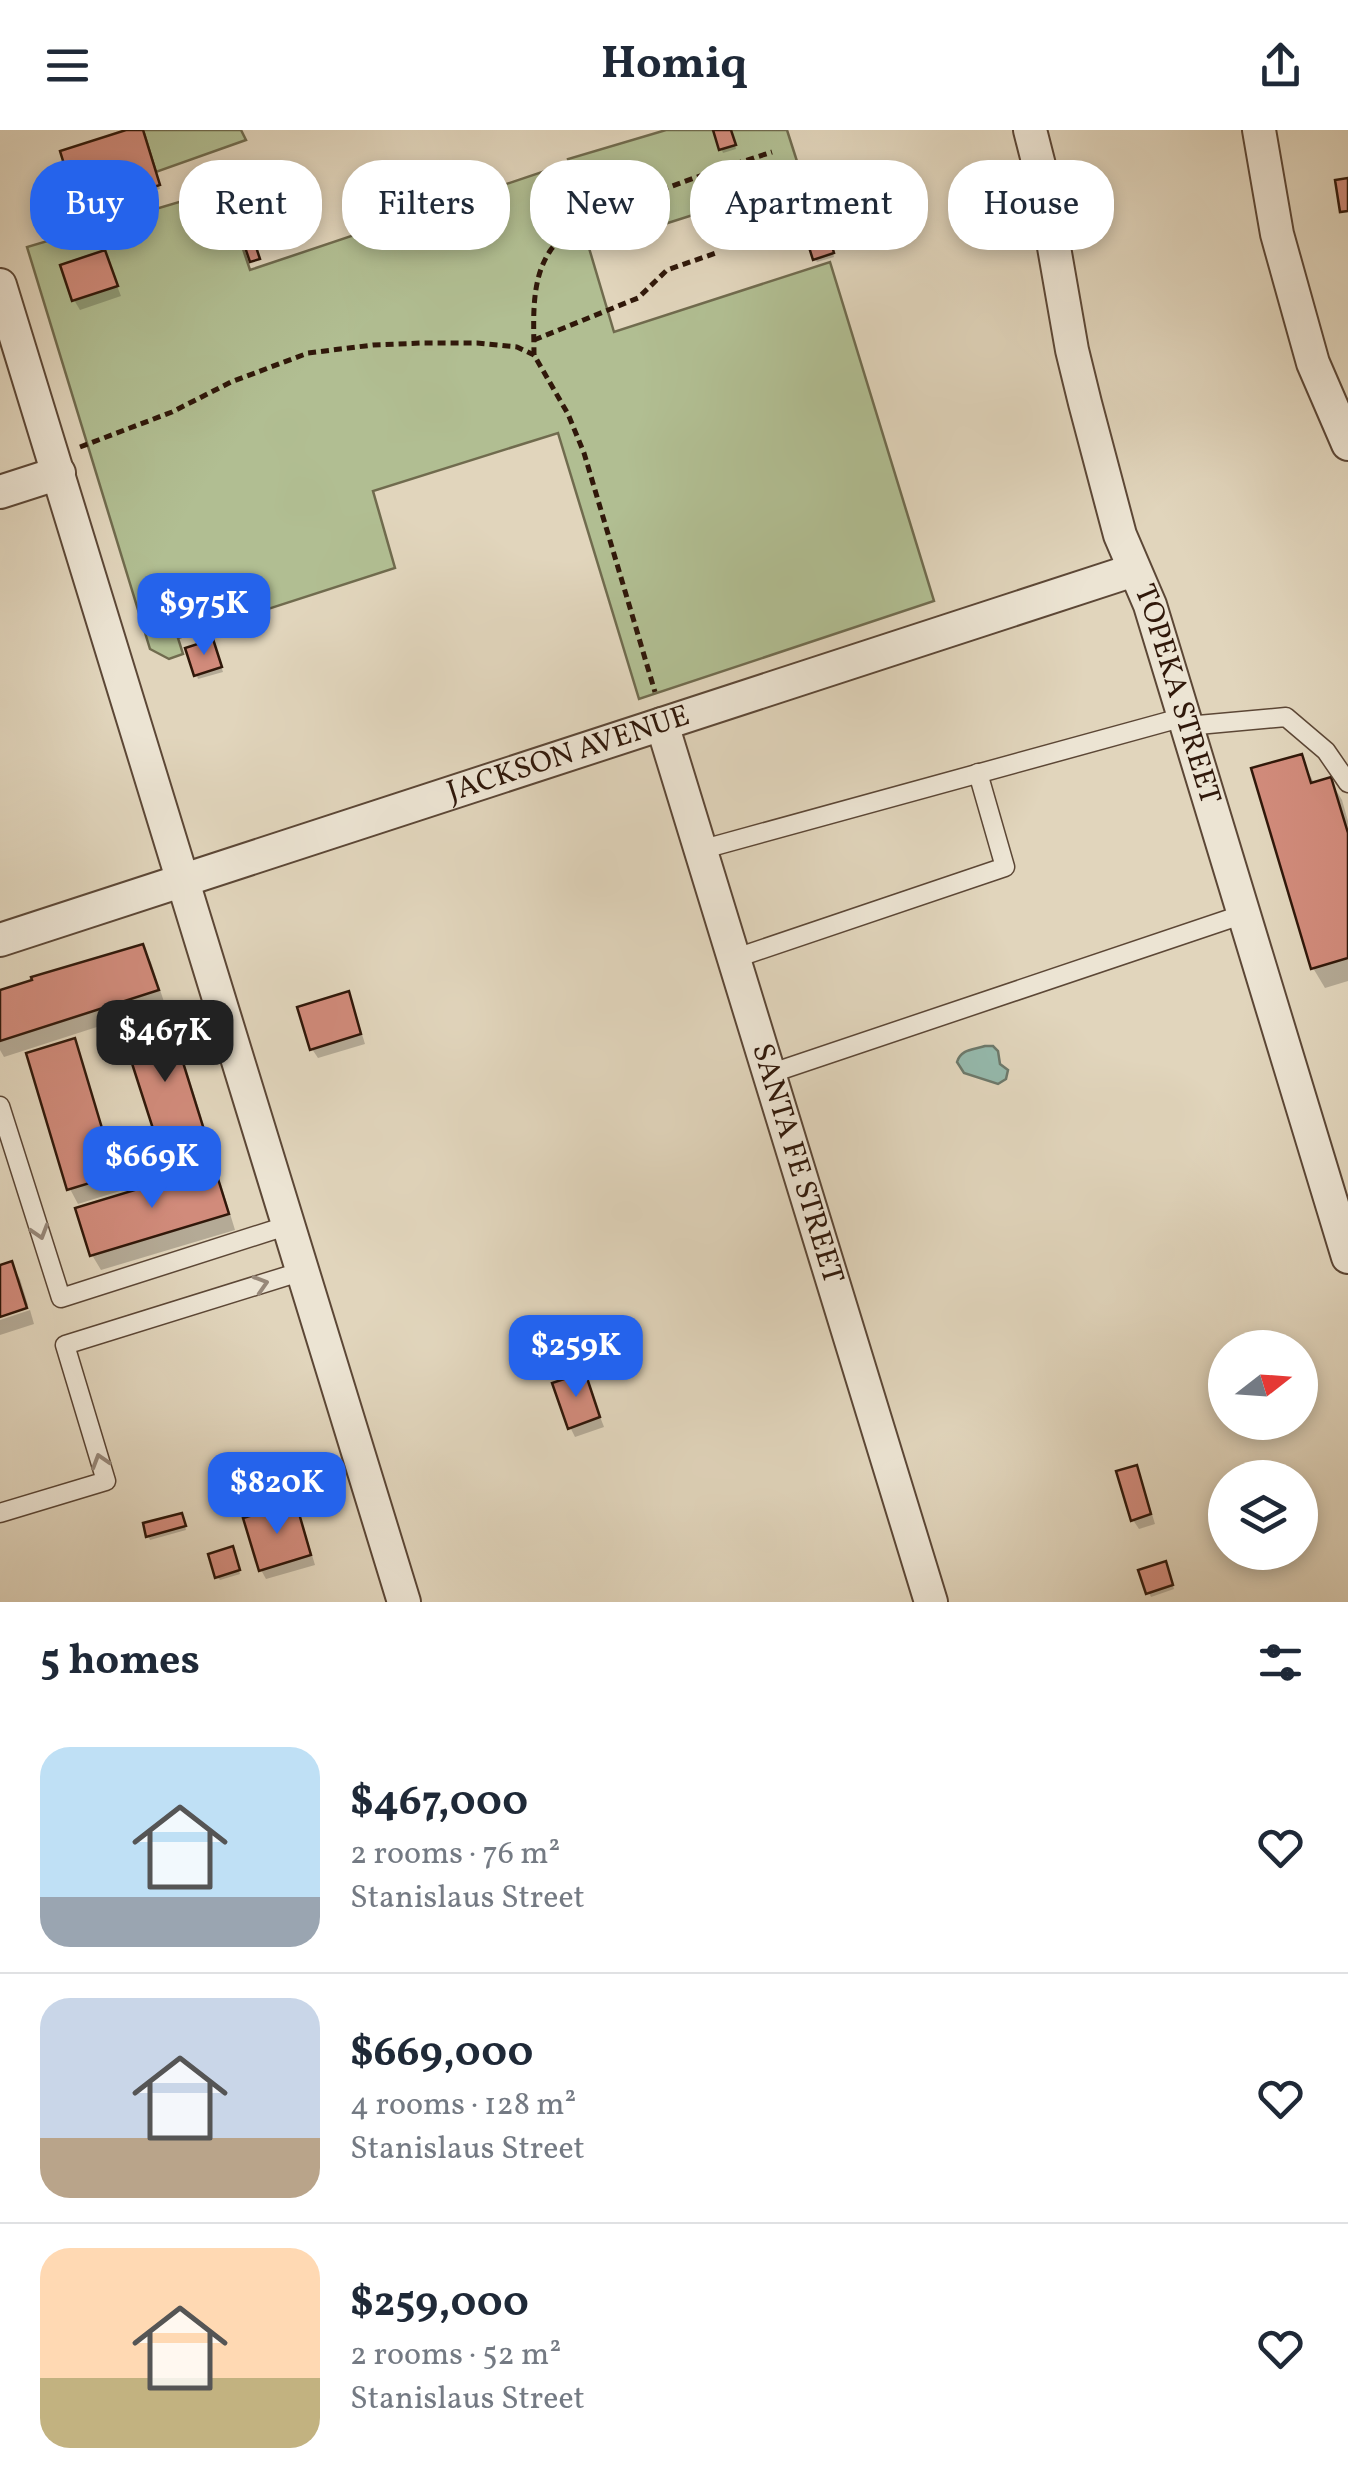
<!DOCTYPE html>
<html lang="en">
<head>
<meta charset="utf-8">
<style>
	body { margin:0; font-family:Vollkorn,serif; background:#f6f6f7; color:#1f2937; height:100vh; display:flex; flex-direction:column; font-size:38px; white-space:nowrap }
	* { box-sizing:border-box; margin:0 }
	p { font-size:32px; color:#747a83 }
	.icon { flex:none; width:55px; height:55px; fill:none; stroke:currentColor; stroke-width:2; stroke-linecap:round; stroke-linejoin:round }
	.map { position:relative; height:1472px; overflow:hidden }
	.details { display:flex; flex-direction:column; background:#fff; flex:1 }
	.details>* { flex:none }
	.hud { position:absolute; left:30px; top:30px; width:1290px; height:90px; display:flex; gap:20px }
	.needle { width:65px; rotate:73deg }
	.fabs { position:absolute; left:1208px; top:1200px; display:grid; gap:20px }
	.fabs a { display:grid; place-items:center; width:110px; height:110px; border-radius:50%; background:#fff; box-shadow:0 5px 15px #0003; font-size:50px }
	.price { position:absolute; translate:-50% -85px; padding:0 22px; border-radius:20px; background:#2563eb; color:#fff; font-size:32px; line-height:65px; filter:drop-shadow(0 2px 5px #0008) }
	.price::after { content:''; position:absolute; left:50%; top:60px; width:30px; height:22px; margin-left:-15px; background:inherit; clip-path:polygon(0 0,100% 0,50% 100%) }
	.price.on { background:#222; color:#fff }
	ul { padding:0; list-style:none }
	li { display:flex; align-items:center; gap:30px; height:250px; padding:0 40px }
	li+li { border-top:2px solid #e0e1e3 }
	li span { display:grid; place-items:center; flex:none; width:280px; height:200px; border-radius:30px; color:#555 }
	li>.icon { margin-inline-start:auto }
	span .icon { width:120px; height:120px; fill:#fffc; stroke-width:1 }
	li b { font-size:42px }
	h2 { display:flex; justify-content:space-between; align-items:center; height:120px; padding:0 40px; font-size:42px }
	.tag { padding:0 35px; border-radius:40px; background:#fff; box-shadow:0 5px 15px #0003; font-size:35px; line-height:90px }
	.tag.on { background:#2563eb; color:#fff }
	header { display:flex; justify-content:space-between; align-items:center; height:130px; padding:0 40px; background:#fff; font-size:45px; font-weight:700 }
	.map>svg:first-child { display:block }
	.green { fill:#b1be92; stroke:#706b4e; stroke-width:2.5 }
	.water { fill:#95b9ac; stroke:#6d796b; stroke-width:2.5 }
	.shadow { fill:#0003 }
	.building { fill:#d18b7b; stroke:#30180a; stroke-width:2.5 }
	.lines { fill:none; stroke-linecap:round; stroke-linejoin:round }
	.service-casing { stroke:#5c4736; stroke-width:21 }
	.minor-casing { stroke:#5c4736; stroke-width:36 }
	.path { stroke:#30180a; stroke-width:5; stroke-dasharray:8 5; stroke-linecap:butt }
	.service { stroke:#ece4d3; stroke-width:18 }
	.minor { stroke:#ece4d3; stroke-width:32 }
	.oneway { stroke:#978879 }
	.labels { text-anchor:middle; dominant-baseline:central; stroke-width:9; stroke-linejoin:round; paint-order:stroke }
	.street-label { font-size:30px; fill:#30180a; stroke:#ece4d3 }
</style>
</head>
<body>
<header><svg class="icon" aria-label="menu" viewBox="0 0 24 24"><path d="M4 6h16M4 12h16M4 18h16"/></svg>Homiq<svg class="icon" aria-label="share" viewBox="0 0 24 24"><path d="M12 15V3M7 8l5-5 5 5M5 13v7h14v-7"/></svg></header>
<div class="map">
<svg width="1348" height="1472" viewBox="0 0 1348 1472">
	<rect width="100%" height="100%" fill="#e1d5bc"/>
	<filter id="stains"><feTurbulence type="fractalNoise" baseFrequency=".002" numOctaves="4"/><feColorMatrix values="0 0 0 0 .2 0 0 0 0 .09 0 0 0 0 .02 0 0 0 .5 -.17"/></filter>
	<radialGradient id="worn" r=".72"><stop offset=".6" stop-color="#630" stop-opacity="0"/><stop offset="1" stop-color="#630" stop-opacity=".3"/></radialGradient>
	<g class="green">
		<polygon points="143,0 241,0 246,10 156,42"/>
		<polygon points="666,0 787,0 803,50 589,118 614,202 830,132 934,471 639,569 558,303 373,361 395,438 178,508 183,524 169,529 150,519 27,117 223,59 250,140 569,33 568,29"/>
	</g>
	<path class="water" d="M985 916H993L998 921 1000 934 1008 940 1006 949 998 954 964 943 957 932C961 919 973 920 985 916Z"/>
	<g class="shadow">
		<polygon points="134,0 141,0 160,59 91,81 92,84 61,94 46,52 70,45"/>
		<polygon points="715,0 730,0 736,19 723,23"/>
		<polygon points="288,55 305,108 274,118 254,61"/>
		<polygon points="826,98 834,127 817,132 815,129"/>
		<polygon points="104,123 121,166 80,180 74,170 63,137"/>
		<polygon points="214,515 223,542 198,549 188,519"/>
		<polygon points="1301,627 1315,655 1330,650 1342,670 1348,691 1348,851 1325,858 1313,838 1254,640"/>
		<polygon points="142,817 151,832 165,875 4,927 0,920 0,863"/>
		<polygon points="347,864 353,874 365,914 318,928 312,919"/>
		<polygon points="165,881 173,896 216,1034 211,1036 221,1054 235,1100 101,1140 92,1125 176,1050 166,1032"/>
		<polygon points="73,911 81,924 77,924 118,1058 122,1056 123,1060 78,1074 70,1059"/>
		<polygon points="11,1134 20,1149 28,1175 0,1184 0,1138"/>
		<polygon points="30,1180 34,1194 0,1205 0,1190"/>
		<polygon points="584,1245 604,1297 575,1307 570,1297"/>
		<polygon points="1135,1338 1141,1347 1155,1394 1139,1399 1133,1390"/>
		<polygon points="295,1376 300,1385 315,1435 266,1449 261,1440"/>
		<polygon points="183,1390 186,1400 150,1410 148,1406"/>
		<polygon points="234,1423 240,1444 220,1450 217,1447"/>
		<polygon points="1167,1438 1174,1459 1151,1467 1149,1463"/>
	</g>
	<g class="building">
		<polygon points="126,0 143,0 160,55 91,77 92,80 56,91 43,51 67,44 60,21"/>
		<polygon points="713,0 731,0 736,15 719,20"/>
		<polygon points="797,35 801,49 790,52 786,39"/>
		<polygon points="287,48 305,104 269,115 251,59"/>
		<polygon points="1348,48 1348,81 1340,82 1335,50"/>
		<polygon points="243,78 260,129 250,132 233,82"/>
		<polygon points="825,91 834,123 813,130 803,98"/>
		<polygon points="105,120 118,156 72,171 60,135"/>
		<polygon points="213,509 222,537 194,546 185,518"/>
		<polygon points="1302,624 1311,653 1331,647 1348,703 1348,828 1311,839 1251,638"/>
		<polygon points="143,814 159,860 0,911 0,860 32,850 31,847"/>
		<polygon points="349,861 361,904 310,920 297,877"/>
		<polygon points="166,878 210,1019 164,1033 119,893"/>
		<polygon points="75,908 116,1045 67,1060 26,923"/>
		<polygon points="214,1036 229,1084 90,1126 75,1078"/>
		<polygon points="12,1131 27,1178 0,1187 0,1135"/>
		<polygon points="585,1242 600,1287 568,1299 552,1253"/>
		<polygon points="1137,1335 1151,1384 1131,1391 1116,1341"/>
		<polygon points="296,1373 311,1425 259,1441 243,1388"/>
		<polygon points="182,1383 186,1396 146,1407 143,1393"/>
		<polygon points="233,1416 240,1440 215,1448 208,1424"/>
		<polygon points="1166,1431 1173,1455 1146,1464 1138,1440"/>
	</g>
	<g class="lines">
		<g class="service-casing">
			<g id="service">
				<polyline points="1187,596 1286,587 1326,621 1348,653"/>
				<polyline points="700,720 1184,587"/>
				<polyline points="733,829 1005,737 978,643"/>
				<polyline points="769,944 1244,784"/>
				<polyline points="0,976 61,1168 289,1095"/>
				<polyline points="0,1383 106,1351 65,1215 303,1141"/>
			</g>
		</g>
		<g class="minor-casing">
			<g id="minor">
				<path id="s1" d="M1030 0 1041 43 1072 220 1085 273 1120 405 1150 475 1348 1127"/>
				<polyline points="1259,0 1277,104 1313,233 1348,314"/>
				<polyline points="0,155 404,1472"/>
				<polyline points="0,362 59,343"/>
				<path id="s2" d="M662 594 931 1472"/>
				<path id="s3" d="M0 810 1134 440"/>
			</g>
		</g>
		<g class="path">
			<polyline points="534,210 638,168 667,140 719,122"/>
			<path d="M534 225C534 191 530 151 550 121 573 85 726 37 772 22"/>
			<polyline points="80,317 172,282 231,252 308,223 373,215 422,213 477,213 517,217 534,225 568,284 584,323 655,562"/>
		</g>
		<use href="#service" class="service"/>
		<use href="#minor" class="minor"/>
	</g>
	<defs><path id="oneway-chevron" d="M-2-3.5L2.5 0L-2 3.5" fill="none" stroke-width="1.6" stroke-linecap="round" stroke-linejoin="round" transform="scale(2.5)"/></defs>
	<g class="oneway">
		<use href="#oneway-chevron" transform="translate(40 1102) rotate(73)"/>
		<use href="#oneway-chevron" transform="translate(261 1154) rotate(-17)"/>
		<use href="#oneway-chevron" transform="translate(100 1331) rotate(-107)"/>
	</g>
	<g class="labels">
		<g class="street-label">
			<text stroke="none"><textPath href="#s1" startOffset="585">TOPEKA STREET</textPath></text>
			<text stroke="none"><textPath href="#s3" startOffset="598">JACKSON AVENUE</textPath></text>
			<text stroke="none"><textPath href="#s2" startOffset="460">SANTA FE STREET</textPath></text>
		</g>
	</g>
	<rect width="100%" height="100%" filter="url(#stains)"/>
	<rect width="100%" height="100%" fill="url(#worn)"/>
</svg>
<div class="fabs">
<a><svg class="needle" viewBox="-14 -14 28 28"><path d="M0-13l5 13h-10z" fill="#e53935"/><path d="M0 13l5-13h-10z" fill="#747a83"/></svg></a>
<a><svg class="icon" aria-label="layers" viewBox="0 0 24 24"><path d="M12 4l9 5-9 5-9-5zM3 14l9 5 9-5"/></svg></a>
</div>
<b class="price" style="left:204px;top:528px">$975K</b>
<b class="price on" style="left:165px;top:955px">$467K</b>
<b class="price" style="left:152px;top:1081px">$669K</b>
<b class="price" style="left:576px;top:1270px">$259K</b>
<b class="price" style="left:277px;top:1407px">$820K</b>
<div class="hud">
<a class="tag on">Buy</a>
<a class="tag">Rent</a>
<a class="tag">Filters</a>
<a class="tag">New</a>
<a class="tag">Apartment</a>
<a class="tag">House</a>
</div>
</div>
<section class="details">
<h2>5 homes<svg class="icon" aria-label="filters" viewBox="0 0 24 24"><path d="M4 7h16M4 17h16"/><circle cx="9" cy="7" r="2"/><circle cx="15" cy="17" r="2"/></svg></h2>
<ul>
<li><span style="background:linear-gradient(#bfe0f5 75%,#9aa5b1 0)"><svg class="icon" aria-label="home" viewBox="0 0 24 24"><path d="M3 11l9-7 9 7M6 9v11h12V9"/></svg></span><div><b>$467,000</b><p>2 rooms · 76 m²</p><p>Stanislaus Street</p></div><svg class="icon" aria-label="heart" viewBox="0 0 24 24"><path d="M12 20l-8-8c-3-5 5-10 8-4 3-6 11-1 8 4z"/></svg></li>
<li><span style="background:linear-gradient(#c9d6e8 70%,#b9a48a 0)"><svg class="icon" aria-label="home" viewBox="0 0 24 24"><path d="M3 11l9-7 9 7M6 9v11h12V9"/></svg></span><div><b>$669,000</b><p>4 rooms · 128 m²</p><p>Stanislaus Street</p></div><svg class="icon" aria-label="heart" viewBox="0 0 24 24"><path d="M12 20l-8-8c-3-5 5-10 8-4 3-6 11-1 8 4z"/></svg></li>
<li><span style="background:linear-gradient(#ffd9b3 65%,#c2b280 0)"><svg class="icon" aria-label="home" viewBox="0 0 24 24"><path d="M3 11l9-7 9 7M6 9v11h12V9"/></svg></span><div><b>$259,000</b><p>2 rooms · 52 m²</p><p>Stanislaus Street</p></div><svg class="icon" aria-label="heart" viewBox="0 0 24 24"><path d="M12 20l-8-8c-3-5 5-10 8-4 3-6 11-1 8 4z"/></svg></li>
</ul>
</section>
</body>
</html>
